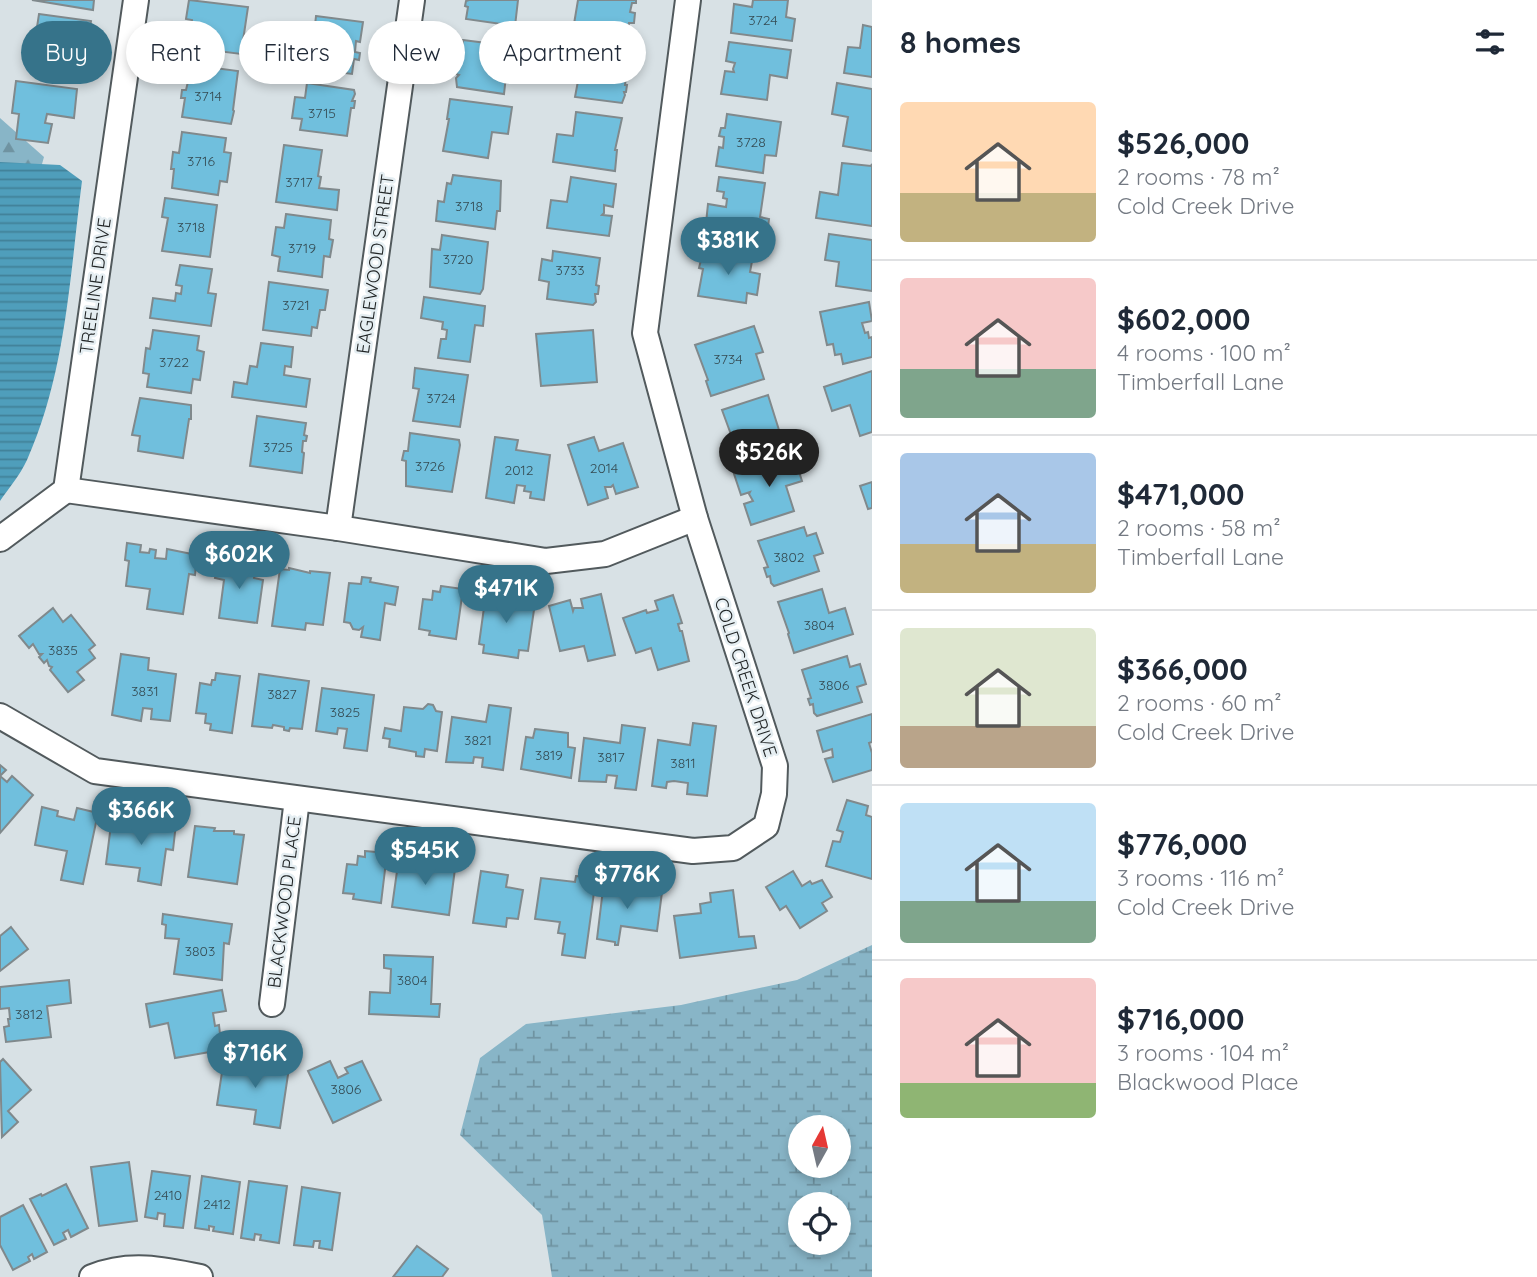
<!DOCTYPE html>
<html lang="en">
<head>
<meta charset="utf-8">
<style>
	body { margin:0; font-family:Quicksand,sans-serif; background:#f6f6f7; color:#1f2937; height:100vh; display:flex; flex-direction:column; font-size:26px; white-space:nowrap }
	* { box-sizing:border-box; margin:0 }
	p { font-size:23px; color:#747a83 }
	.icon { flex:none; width:38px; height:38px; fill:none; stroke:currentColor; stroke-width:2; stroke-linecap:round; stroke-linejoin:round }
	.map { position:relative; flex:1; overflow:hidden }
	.side { display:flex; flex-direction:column; background:#fff; width:665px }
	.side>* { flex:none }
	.guide { position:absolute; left:21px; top:21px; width:665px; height:63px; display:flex; gap:14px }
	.needle { width:46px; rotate:8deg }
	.fabs { position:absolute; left:788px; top:1115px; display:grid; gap:14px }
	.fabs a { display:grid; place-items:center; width:63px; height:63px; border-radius:50%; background:#fff; box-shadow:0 4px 10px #0003; font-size:35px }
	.price { position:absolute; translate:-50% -60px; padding:0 16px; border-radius:24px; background:#36738a; color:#fff; font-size:23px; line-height:46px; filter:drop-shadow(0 2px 4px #0008) }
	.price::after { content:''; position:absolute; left:50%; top:42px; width:21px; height:16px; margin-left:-10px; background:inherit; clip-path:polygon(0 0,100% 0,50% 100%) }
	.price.selected { background:#222; color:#fff }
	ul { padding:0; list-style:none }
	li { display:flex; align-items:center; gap:21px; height:175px; padding:0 28px }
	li+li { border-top:2px solid #e0e1e3 }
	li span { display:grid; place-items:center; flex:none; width:196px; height:140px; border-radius:7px; color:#555 }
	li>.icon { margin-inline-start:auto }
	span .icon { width:84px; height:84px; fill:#fffc; stroke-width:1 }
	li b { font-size:30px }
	h2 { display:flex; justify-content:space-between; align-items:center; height:84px; padding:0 28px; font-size:30px }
	.tag { padding:0 24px; border-radius:32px; background:#fff; box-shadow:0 4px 10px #0003; font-size:24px; line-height:63px }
	.tag.selected { background:#36738a; color:#fff }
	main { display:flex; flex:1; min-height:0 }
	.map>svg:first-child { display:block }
	.forest { fill:url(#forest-firs) }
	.wetland { fill:url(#wetland-marsh); fill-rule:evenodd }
	.water { fill:url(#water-rules) }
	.building { fill:#70bfdd; stroke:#80898c; stroke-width:2 }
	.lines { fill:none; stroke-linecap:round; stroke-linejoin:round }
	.street-casing { stroke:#525a5d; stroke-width:28 }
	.street { stroke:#fff; stroke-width:24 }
	.labels { text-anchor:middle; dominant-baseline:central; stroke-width:5; stroke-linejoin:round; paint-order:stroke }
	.number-label { font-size:14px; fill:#354c54 }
	.street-label { font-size:18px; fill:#212526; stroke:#e5eef2 }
</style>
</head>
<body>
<main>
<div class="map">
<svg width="872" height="1277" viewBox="0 0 872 1277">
	<defs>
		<pattern id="forest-firs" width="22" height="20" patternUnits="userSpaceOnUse" patternTransform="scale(1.75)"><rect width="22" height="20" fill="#88b5c7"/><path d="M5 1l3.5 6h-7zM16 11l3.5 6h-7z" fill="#6f93a1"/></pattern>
		<pattern id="wetland-marsh" width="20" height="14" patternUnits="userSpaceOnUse" patternTransform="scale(1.75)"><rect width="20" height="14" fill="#88b5c7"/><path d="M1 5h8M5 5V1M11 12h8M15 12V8" fill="none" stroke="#6f93a1"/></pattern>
		<pattern id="water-rules" width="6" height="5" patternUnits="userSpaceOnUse" patternTransform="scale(1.75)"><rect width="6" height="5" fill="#4f9ebb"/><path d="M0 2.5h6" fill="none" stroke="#418198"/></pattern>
	</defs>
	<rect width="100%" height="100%" fill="#d8e1e5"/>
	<polygon class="forest" points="0,118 44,157 0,311"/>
	<path class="wetland" d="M872 945V1277H552L542 1215 460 1135 480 1058 526 1024 681 1005 797 980ZM800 1127H838V1166H800ZM800 1204H838V1242H800Z"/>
	<path class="water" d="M0 162 60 165 82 181C70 274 66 373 27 460 20 475 9 488 0 501Z"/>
	<g class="building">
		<polygon points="32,0 94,0 93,10"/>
		<polygon points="189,0 248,7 241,54 193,48 194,38 190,38 192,20 186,19"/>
		<polygon points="469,0 518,0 515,26 466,19 468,7 465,6 466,1"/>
		<polygon points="578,0 636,0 636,3 632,3 630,12 635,13 634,23 629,23 627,37 573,30"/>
		<polygon points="753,0 788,0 786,17 795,19 792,41 731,33 734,4 752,7"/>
		<polygon points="39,14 91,21 88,41 78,40 77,48 81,49 79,57 81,58 79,73 31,66"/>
		<polygon points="316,16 363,22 360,42 356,41 355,52 360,53 359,60 354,59 352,74 298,67 303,32 314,34"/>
		<polygon points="863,25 872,27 872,77 844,73 848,47 860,48"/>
		<polygon points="463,40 510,46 509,56 518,57 516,78 506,76 504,94 457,87 456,78 459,75 456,74 457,68 459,68"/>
		<polygon points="729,42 791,50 787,78 770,75 767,100 721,94 725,71 734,72 733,69 735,63 726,61"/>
		<polygon points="582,50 629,56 625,85 627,85 626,92 624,92 625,95 622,103 575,97 578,81 568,79 571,58 581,59"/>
		<polygon points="192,65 238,71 233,110 234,111 231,124 182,117 185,98 181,98 182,90 186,90"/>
		<polygon points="16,81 77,89 74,118 47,114 45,123 52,124 48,143 16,139 19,114 12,113"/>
		<polygon points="307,83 354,90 355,94 352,101 355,101 354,108 351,108 347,136 300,130 302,119 292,118 295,97 305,98"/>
		<polygon points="837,83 872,89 872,151 843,146 848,117 832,114"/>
		<polygon points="450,99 512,107 508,134 492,132 488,158 443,151 449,119 447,119"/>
		<polygon points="576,112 622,118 615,150 617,150 615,171 553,162 557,134 573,136"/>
		<polygon points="727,114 781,122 776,156 765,155 763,173 716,166 719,147 723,148 724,137 719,136 721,128 725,128"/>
		<polygon points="182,132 226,138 224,152 231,153 227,182 220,181 218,195 172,188 174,169 171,169 173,152 179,153"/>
		<polygon points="284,145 322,150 318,176 321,177 319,188 339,190 337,210 276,202"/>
		<polygon points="842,163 871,166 872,164 872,226 816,218 820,192 838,195"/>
		<polygon points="453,175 501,181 500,211 497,211 495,229 436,221 438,201 444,202 447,183 451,184"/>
		<polygon points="571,177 616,184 613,207 604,205 604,213 602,215 612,216 609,236 547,228 551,200 567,202"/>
		<polygon points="719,177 765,183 760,217 769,219 766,242 705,233 708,204 726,207 727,199 723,198 724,192 717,191"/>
		<polygon points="165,198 217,205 210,257 162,251 168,218 162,217"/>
		<polygon points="286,214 331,220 329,239 333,240 330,257 324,256 322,277 278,271 280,257 272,255 276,227 284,228"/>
		<polygon points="829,234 872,240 872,291 836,286 839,262 825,260"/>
		<polygon points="442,235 488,242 483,289 480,294 430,287 432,249 440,250"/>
		<polygon points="706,250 753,256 750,272 760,274 757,295 747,293 746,303 698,296 703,269 699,268 701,260 704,260 703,253"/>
		<polygon points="553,251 600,258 596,285 599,286 598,294 595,294 596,302 593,305 547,299 549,282 539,280 542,259 552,261"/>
		<polygon points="180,265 212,269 208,293 216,294 211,326 150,318 153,298 175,301 176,293 181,294 182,286 176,285"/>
		<polygon points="269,282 328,290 325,310 320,310 317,328 312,327 311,336 263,330"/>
		<polygon points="424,297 485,306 483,326 475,325 470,362 438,358 441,339 446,339 447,330 442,329 443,322 421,318"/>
		<polygon points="869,302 872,321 862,323 865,333 868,332 869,338 872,337 872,357 843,364 841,354 835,355 833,344 827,345 820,312"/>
		<polygon points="754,326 763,352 756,354 764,379 711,396 706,381 708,380 695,345"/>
		<polygon points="153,330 199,336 197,350 204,352 200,380 193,379 191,393 147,387 149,374 143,373 146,348 150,349"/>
		<polygon points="593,330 597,382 541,386 536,334"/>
		<polygon points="261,343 293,347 291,367 285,366 284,375 310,379 306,407 232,397 234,382 247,384 250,366 257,367"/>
		<polygon points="415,368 468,375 460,427 413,421 419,389 413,388"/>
		<polygon points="872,371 872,432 860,436 850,405 832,411 824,387"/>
		<polygon points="768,395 784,446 733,462 727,443 733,440 722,410"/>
		<polygon points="140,398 191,405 191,419 189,419 183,458 138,451 140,436 132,435"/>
		<polygon points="257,416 306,423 304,435 307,436 306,441 303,441 302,452 304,453 302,473 250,466"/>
		<polygon points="410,433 459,440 460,445 452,492 406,486 406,461 402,460 404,451 408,451"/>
		<polygon points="495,437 518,440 516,450 550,455 544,500 530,498 531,492 524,491 525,486 517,485 514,503 486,498"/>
		<polygon points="594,437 599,451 623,443 638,487 616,494 613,485 611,487 605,487 608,498 588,505 568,445"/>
		<polygon points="794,456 802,481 786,486 794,511 751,525 744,504 753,501 749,494 750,492 741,495 734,474"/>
		<polygon points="872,482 872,508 868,509 860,486"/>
		<polygon points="804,527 807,536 816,533 823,553 814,556 819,571 774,586 771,583 770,576 767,577 764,568 768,567 758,541"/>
		<polygon points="127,543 141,545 140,552 149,553 150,549 156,550 155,558 166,559 167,549 197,555 195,575 189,574 183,614 147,609 150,589 126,586 129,561 125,560"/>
		<polygon points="218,559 249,562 249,568 255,568 254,578 263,580 257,623 219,618 224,580 215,578"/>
		<polygon points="289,568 310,573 310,571 330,573 323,625 306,623 305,630 272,626 280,569 289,570"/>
		<polygon points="362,577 371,578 370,582 398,587 395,605 385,603 380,640 361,637 363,627 359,630 353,629 350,623 344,622 349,583 361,584"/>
		<polygon points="441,586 463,589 456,639 429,635 430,631 419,629 423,599 432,600 433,591 440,592"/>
		<polygon points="822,589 829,613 845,608 853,634 794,653 788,634 789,633 778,602"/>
		<polygon points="486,593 506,596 505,599 515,600 516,597 524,598 535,603 528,651 519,650 518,658 483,653 484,645 479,644"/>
		<polygon points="601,594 615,655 588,661 584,646 560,651 549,606 570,600 573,611 574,608 583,608 581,599"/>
		<polygon points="673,595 682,623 678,624 680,631 682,631 689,661 658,670 651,648 636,653 623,618 646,610 647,613 658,610 655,601"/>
		<polygon points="53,608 63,622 71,615 95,645 89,650 95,658 77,672 84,680 68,692 50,670 52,667 49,666 47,660 44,663 39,657 42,654 39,654 33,644 29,648 19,636"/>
		<polygon points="121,654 149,658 148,670 176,674 170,721 151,719 152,709 143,708 141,721 112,715"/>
		<polygon points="847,656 850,667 860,664 866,684 857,687 862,702 817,716 814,713 813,704 810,705 808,699 811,698 802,670"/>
		<polygon points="216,673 240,676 232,733 210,730 211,724 205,723 206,714 196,713 200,683 211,685 212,680 215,680"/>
		<polygon points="259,674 309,681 302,729 290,728 289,731 284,730 284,727 273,725 272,728 252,726"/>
		<polygon points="322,688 374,695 367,751 344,748 347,729 338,728 337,734 316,731"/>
		<polygon points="428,704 433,705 436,711 442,712 437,751 425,749 424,757 416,756 416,752 389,747 390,739 383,738 385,728 401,731 404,707 423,709"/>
		<polygon points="489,705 511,708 503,770 482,767 483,758 474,757 473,763 446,762 452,717 486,722"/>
		<polygon points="872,714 872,742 869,743 872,753 872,770 833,782 825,759 833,757 832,749 823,752 817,731"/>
		<polygon points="693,723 716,726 707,796 687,794 688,783 674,781 667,782 666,788 652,786 658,740 690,745"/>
		<polygon points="622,725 645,728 636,790 615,788 617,776 607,775 606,782 579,781 584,738 620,743"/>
		<polygon points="535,729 568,733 568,747 575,748 571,778 521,769 526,737 533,738"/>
		<polygon points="0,765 6,770 0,776 7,782 12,776 33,795 0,833"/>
		<polygon points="847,800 868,806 866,815 872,817 872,879 826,866 833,841 840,842 843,832 837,830"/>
		<polygon points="42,807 58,811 57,816 74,820 77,808 98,813 83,884 61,880 67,851 35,845"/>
		<polygon points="112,817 134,820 133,826 147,828 149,819 176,823 173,850 166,849 161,885 138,881 140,868 106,864"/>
		<polygon points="195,826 215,828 214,831 234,831 234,834 244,835 237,884 188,877"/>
		<polygon points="365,851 387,853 381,903 353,899 354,894 343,893 347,864 357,865 358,856 365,857"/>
		<polygon points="434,858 456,861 449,915 392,907 398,864 404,864 405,860 416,862 416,865 432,867"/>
		<polygon points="481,871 508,875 506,887 523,890 518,919 507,918 506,927 473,923"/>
		<polygon points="793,871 802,886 810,881 812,884 822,880 832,897 822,903 827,911 800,928 786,906 780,910 766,887"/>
		<polygon points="576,876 596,878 585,958 562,955 565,934 558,933 560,922 535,919 541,878 575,882"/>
		<polygon points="604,881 625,884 624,893 634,894 634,888 662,892 657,931 621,926 618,945 615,945 615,942 597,939"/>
		<polygon points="733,890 739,937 754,936 756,948 680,958 674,916 701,913 700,904 711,902 710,893"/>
		<polygon points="163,914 232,924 229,944 224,943 222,980 174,974 179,939 165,938 166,925 162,924"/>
		<polygon points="11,927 28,949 0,971 0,936"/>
		<polygon points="384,955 433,957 431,1004 440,1004 439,1017 369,1014 370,992 390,993 391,969 384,968"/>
		<polygon points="69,980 71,1003 47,1006 51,1037 6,1042 4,1027 9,1026 8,1019 10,1019 9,1008 0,1009 0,987"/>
		<polygon points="222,990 226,1011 213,1013 215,1026 219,1025 220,1034 224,1033 227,1049 175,1058 168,1023 150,1027 146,1004"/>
		<polygon points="3,1059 31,1090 8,1111 18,1122 2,1137 0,1062"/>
		<polygon points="224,1059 240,1061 240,1063 289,1068 280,1128 254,1124 256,1110 217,1105"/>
		<polygon points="330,1061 338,1078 348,1073 345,1068 362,1061 381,1100 333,1123 308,1071"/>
		<polygon points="129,1162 137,1221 99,1226 91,1167"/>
		<polygon points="152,1171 190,1176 183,1228 164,1226 165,1214 158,1213 157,1219 145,1217"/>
		<polygon points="202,1176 240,1182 233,1234 213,1231 214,1227 209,1226 209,1230 195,1228"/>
		<polygon points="249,1181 287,1186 279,1243 260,1240 261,1235 255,1234 254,1240 241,1238"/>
		<polygon points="66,1184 88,1228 71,1237 68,1230 63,1233 66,1239 54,1245 30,1199 41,1194 42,1196"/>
		<polygon points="302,1187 340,1193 332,1250 319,1248 320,1241 314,1241 313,1247 294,1245"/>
		<polygon points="23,1205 47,1252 34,1259 32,1254 28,1257 30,1261 13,1270 0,1245 0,1217"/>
		<polygon points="417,1246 448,1269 442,1277 393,1277"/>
	</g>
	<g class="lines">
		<g class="street-casing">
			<g id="street">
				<polyline points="66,490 338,528 546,561 605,554 695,518"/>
				<polyline points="338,528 412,0"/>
				<polyline points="0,539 66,490 136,0"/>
				<polyline points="0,716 95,771 693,851 733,848 766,826 774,794 775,766 695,518 645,333 688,0"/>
				<polyline points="272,1004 297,799"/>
				<path d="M92 1277C129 1262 163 1269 200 1277"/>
			</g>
		</g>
		<use href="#street" class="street"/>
	</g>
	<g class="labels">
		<g class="number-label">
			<text x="763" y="20">3724</text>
			<text x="208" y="96">3714</text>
			<text x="322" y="113">3715</text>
			<text x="751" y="142">3728</text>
			<text x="201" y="161">3716</text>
			<text x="299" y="182">3717</text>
			<text x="469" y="206">3718</text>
			<text x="191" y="227">3718</text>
			<text x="302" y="248">3719</text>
			<text x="458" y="259">3720</text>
			<text x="570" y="270">3733</text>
			<text x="296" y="305">3721</text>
			<text x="728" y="359">3734</text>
			<text x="174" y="362">3722</text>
			<text x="441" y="398">3724</text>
			<text x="278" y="447">3725</text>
			<text x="430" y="466">3726</text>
			<text x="604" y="468">2014</text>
			<text x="519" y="470">2012</text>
			<text x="789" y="557">3802</text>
			<text x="819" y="625">3804</text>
			<text x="63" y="650">3835</text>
			<text x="834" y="685">3806</text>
			<text x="145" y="691">3831</text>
			<text x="282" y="694">3827</text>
			<text x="345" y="712">3825</text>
			<text x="478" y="740">3821</text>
			<text x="549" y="755">3819</text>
			<text x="611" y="757">3817</text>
			<text x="683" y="763">3811</text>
			<text x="200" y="951">3803</text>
			<text x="412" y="980">3804</text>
			<text x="29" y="1014">3812</text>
			<text x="346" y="1089">3806</text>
			<text x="168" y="1195">2410</text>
			<text x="217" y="1204">2412</text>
		</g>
		<g class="street-label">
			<text transform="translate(375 264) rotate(-82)">EAGLEWOOD STREET</text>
			<text transform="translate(95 286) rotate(-82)">TREELINE DRIVE</text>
			<text transform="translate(746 677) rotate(72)">COLD CREEK DRIVE</text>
			<text transform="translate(284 902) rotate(-83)">BLACKWOOD PLACE</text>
		</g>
	</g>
</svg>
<div class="fabs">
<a><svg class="needle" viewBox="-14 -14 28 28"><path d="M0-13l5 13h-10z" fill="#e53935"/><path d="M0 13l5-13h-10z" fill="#747a83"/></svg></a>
<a><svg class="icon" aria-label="locate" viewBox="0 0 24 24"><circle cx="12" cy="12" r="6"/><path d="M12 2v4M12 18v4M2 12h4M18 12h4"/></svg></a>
</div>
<b class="price" style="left:728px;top:277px">$381K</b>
<b class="price selected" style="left:769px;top:489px">$526K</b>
<b class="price" style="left:239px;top:591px">$602K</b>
<b class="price" style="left:506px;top:625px">$471K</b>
<b class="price" style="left:141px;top:847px">$366K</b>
<b class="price" style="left:425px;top:887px">$545K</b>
<b class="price" style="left:627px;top:911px">$776K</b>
<b class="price" style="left:255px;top:1090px">$716K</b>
<div class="guide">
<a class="tag selected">Buy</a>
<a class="tag">Rent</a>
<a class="tag">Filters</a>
<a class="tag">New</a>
<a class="tag">Apartment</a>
</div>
</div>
<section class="side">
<h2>8 homes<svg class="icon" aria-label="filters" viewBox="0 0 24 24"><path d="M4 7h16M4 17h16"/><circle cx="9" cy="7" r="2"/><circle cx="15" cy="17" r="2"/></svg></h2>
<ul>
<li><span style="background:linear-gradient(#ffd9b3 65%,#c2b280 0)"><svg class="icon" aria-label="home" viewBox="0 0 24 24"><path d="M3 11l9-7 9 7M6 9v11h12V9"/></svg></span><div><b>$526,000</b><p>2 rooms · 78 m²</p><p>Cold Creek Drive</p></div></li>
<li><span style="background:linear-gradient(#f6c9c9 65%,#7fa58c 0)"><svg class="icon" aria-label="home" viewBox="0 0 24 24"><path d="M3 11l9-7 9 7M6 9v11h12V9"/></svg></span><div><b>$602,000</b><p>4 rooms · 100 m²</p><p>Timberfall Lane</p></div></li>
<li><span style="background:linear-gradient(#a9c7e8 65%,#c2b280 0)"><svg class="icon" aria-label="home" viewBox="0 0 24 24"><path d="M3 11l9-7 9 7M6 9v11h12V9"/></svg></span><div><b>$471,000</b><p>2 rooms · 58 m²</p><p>Timberfall Lane</p></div></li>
<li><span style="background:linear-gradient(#dfe7d0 70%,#b9a48a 0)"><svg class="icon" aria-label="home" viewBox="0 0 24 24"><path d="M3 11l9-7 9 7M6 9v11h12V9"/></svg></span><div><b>$366,000</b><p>2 rooms · 60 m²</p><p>Cold Creek Drive</p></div></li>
<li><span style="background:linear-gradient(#bfe0f5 70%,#7fa58c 0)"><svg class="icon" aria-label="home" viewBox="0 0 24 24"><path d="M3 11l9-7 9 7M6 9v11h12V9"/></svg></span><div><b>$776,000</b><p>3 rooms · 116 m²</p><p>Cold Creek Drive</p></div></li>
<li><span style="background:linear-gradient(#f6c9c9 75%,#8fb573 0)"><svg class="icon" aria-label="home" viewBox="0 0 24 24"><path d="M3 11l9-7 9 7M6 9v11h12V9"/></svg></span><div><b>$716,000</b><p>3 rooms · 104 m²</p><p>Blackwood Place</p></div></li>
</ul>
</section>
</main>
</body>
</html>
